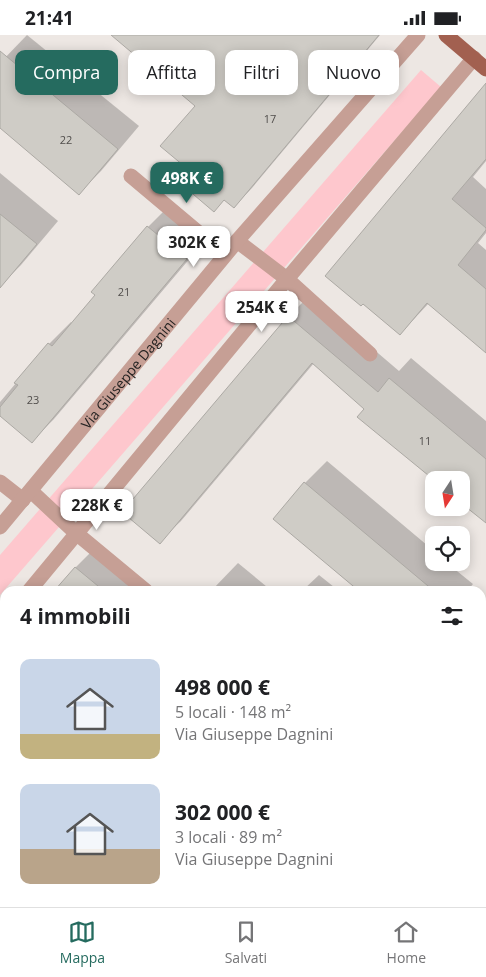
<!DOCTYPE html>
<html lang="it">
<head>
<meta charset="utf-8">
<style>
	body { margin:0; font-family:"Open Sans",sans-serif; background:#f6f6f6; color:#202124; height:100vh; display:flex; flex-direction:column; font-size:19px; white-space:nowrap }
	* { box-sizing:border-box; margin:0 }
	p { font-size:16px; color:#757577 }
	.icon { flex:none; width:28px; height:28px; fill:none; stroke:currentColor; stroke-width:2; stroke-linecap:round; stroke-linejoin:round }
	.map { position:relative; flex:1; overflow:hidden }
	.drawer { position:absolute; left:0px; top:551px; width:486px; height:321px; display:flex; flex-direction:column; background:#fff; border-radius:15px 15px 0 0; box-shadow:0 2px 12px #0003 }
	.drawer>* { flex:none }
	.guide { position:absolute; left:15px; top:15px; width:456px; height:45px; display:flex; gap:10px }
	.needle { width:32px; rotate:192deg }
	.controls { position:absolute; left:425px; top:436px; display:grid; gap:10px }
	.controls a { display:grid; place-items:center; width:45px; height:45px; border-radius:10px; background:#fff; box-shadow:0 2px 12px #0003; font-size:25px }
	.price { position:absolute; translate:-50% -42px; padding:0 11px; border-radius:10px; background:#fff; color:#222; font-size:16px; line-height:32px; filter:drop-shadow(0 1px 2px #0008) }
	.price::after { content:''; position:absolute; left:50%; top:30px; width:15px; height:11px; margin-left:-8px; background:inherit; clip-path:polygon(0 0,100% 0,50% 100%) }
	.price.selected { background:#256b5f; color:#fff }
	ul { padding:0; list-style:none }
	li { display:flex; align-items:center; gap:15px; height:125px; padding:0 20px }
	li span { display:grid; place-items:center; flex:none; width:140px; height:100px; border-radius:10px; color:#555 }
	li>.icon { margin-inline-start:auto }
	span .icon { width:60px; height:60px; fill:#fffc; stroke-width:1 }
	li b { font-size:21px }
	h2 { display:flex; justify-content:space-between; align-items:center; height:60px; padding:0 20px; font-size:21px }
	.tag { padding:0 18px; border-radius:10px; background:#fff; box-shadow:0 2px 12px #0003; font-size:18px; line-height:45px }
	.tag.selected { background:#256b5f; color:#fff }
	.status { display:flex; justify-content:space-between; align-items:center; height:35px; padding:0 25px; background:#fff; direction:ltr }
	.status svg { height:14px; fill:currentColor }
	.dock { display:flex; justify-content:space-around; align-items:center; height:70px; border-top:1px solid #e0e0e0; background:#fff; font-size:14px; color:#757577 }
	.dock a { display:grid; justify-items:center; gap:2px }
	.dock .selected { color:#256b5f }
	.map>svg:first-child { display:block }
	.green { fill:#fec7cd }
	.shadow { fill:#0003 }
	.building { fill:#cfccc6; stroke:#aca9a4 }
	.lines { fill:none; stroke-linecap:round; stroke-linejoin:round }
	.minor { stroke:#c69f95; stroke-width:15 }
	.major { stroke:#a26050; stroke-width:15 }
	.labels { text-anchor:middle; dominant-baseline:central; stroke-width:4; stroke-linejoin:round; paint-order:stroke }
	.number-label { font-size:11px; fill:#504d4b }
	.street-label { font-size:14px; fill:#252322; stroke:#fff }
</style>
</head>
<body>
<div class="status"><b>21:41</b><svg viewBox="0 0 49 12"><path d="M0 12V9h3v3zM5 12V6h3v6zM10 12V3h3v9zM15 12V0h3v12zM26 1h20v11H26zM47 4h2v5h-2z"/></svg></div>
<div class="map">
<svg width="486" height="872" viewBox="0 0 486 872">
	<rect width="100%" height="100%" fill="#ede7e3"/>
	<polygon class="green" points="421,35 441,52 0,560 0,520"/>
	<g class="shadow">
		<polygon points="27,0 139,91 101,136 79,158 0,91 0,28"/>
		<polygon points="113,0 380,0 252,153 234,172 225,164 214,175 191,136 196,70"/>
		<polygon points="486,51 486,126 473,142 486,154 486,198 478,208 486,215 486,316 429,268 400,299"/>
		<polygon points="0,138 58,186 21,230 0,251"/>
		<polygon points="170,170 208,202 54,384 32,406 0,379 0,367 49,309 71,287 73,289 97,260 93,257 148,192"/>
		<polygon points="310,260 399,336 411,323 486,386 486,487 461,445 436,445 365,374 314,328 181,486 159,507 124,477 289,281"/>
		<polygon points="327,426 434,516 434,528 447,528 473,549 467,556 361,556 275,484 305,448"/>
		<polygon points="98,510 146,556 56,556 76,532"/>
		<polygon points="238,528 272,556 211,556"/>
		<polygon points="319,540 339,556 302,556"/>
		<polygon points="5,617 5,722 0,727 0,623"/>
		<polygon points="486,636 486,746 481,742 481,640"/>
		<polygon points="486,786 486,868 482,872 462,872 457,868 481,868 481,791"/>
		<polygon points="0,861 5,865 5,868 8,868 13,872 0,872"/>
		<polygon points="94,868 206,868 202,872 99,872"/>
		<polygon points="288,868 417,868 422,872 287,872 286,871"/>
	</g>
	<g class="building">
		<polygon points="111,0 379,0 234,173 224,165 214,177 180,148 190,136 160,111 195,71"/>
		<polygon points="0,16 118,114 79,160 0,93"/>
		<polygon points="486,48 486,124 452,164 486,193 486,195 458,230 486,254 486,318 427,268 400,300 363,269 361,271 325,241"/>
		<polygon points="0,179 37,209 0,253"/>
		<polygon points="147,191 187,224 32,408 0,381 0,372 18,350 14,348 48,308 52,311 95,260 91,257"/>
		<polygon points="288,281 378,357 389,343 486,424 486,488 461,468 461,445 434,445 357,382 364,374 312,328 160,509 122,477"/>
		<polygon points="304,447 434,556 359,556 273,484"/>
		<polygon points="75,532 104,556 54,556"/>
	</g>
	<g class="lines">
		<g class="minor">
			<polyline points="131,141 225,220"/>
			<polyline points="237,206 287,244 370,319"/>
			<polyline points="0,447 23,465"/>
			<polyline points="31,456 76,498 146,556"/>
			<path id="s1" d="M0 492 237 206 418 0"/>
			<polyline points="29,556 287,244 474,23"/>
			<polyline points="0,593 5,586"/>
			<polyline points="481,600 486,594"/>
			<polyline points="481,636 486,640"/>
			<polyline points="0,840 5,844"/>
			<polyline points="32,868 37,872"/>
			<polyline points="401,868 407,872"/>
			<polyline points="248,872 252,868"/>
		</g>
		<polyline class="major" points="446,0 486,34"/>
	</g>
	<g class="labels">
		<g class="number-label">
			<text x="270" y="83">17</text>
			<text x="66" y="104">22</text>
			<text x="124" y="256">21</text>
			<text x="33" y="364">23</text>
			<text x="425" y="405">11</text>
		</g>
		<g class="street-label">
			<text stroke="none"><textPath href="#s1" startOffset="200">Via Giuseppe Dagnini</textPath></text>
		</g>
	</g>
</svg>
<div class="controls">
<a><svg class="needle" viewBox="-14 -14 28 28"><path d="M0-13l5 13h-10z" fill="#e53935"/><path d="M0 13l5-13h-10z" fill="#757577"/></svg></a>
<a><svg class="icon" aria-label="locate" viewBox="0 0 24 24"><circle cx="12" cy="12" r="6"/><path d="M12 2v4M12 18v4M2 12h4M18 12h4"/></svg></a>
</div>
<b class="price selected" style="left:187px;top:169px">498K €</b>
<b class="price" style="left:194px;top:233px">302K €</b>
<b class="price" style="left:262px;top:298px">254K €</b>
<b class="price" style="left:97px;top:496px">228K €</b>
<div class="guide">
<a class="tag selected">Compra</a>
<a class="tag">Affitta</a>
<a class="tag">Filtri</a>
<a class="tag">Nuovo</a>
</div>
<section class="drawer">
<h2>4 immobili<svg class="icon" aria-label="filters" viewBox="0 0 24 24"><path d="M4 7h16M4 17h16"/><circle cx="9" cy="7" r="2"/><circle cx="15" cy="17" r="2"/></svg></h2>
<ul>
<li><span style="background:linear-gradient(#c9d6e8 75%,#c2b280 0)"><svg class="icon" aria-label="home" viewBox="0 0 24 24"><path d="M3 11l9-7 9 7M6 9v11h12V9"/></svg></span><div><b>498 000 €</b><p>5 locali · 148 m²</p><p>Via Giuseppe Dagnini</p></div></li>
<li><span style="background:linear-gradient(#c9d6e8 65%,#b9a48a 0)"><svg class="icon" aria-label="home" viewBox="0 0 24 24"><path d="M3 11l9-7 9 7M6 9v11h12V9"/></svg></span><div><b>302 000 €</b><p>3 locali · 89 m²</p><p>Via Giuseppe Dagnini</p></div></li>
</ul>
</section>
</div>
<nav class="dock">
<a class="selected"><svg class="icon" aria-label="map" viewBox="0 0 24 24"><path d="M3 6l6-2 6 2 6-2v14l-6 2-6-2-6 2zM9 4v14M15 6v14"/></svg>Mappa</a>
<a><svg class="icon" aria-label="saved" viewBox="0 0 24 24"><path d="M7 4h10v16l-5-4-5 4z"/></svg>Salvati</a>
<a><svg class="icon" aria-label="home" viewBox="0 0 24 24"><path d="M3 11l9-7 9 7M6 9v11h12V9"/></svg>Home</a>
</nav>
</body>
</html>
